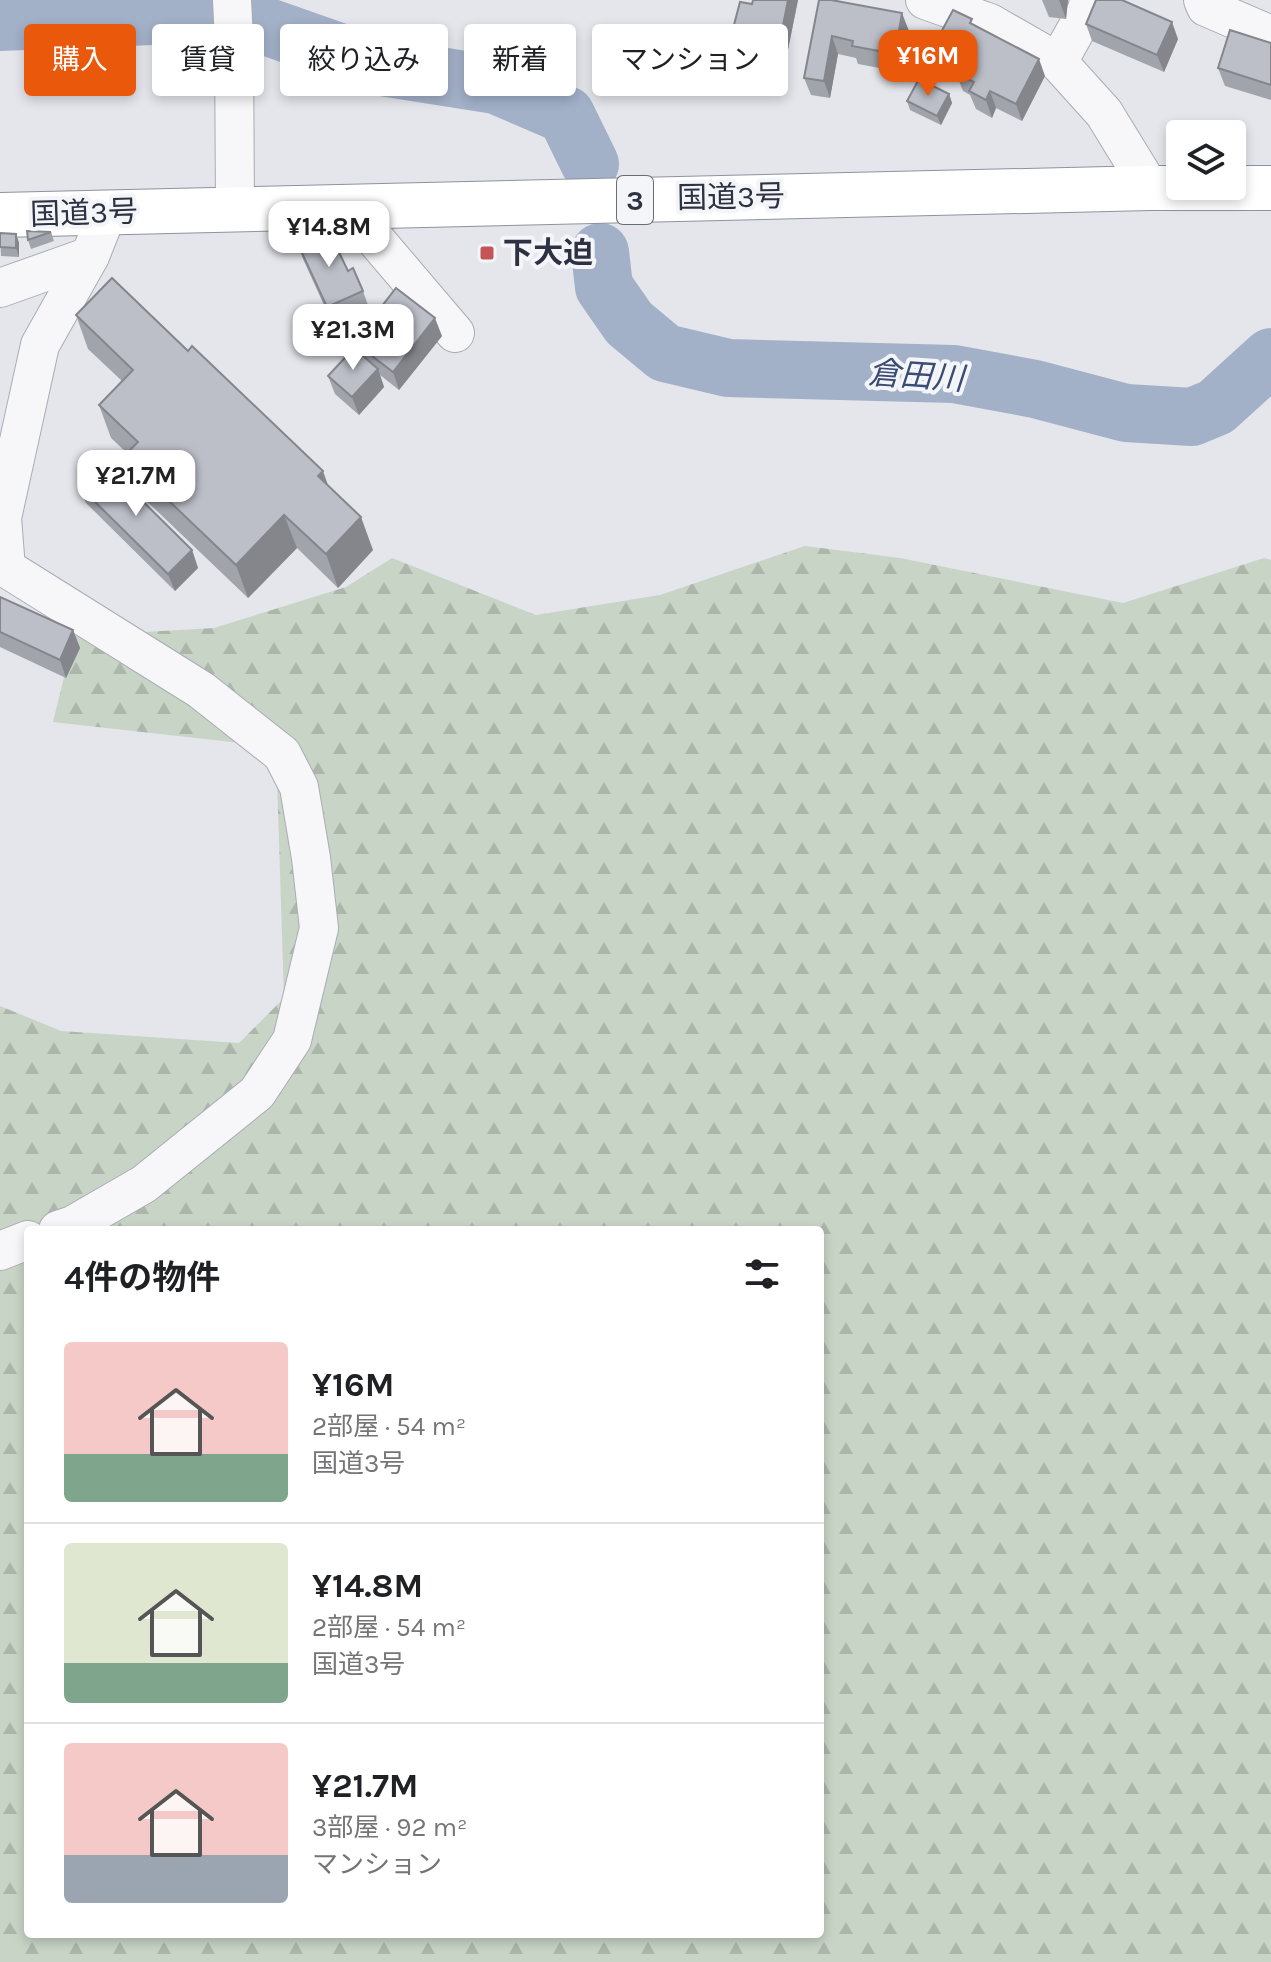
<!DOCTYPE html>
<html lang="ja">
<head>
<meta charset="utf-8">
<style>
	body { margin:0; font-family:Karla,"Noto Sans JP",sans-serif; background:#f6f6f6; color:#202124; height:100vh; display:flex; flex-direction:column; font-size:30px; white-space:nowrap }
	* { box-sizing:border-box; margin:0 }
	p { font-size:26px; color:#757577 }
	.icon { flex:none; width:44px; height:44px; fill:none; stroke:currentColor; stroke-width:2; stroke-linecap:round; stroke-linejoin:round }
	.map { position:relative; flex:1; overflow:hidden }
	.drawer { position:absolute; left:24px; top:1226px; width:800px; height:712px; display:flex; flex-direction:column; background:#fff; border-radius:8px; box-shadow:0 4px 12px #0003 }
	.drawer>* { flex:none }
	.top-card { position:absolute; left:24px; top:24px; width:800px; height:72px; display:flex; gap:16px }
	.buttons { position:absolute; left:1166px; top:120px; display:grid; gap:16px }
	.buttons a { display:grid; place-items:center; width:80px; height:80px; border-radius:8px; background:#fff; box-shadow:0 4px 12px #0003; font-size:40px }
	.price { position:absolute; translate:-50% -68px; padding:0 18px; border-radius:16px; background:#fff; color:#222; font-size:26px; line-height:52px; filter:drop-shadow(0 2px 4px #0008) }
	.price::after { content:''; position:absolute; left:50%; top:48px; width:24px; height:18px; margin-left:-12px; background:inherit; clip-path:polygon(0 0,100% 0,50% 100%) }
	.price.on { background:#ea580c; color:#fff }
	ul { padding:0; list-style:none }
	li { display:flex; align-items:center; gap:24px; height:200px; padding:0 40px }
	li+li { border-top:2px solid #e0e0e0 }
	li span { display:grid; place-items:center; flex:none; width:224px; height:160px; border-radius:8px; color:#555 }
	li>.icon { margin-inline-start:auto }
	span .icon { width:96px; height:96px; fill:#fffc; stroke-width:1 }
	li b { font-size:34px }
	h2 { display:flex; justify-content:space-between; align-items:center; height:96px; padding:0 40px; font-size:34px }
	.chip { padding:0 28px; border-radius:8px; background:#fff; box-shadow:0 4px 12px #0003; font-size:28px; line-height:72px }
	.chip.on { background:#ea580c; color:#fff }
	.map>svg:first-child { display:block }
	.forest { fill:url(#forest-firs); fill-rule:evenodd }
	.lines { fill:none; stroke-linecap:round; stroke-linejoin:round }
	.river { stroke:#a2b0c8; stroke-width:58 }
	.minor-casing { stroke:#a9acb5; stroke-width:40 }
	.highway-casing { stroke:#8d92a1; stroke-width:46 }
	.minor { stroke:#f7f7f9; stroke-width:38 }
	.highway { stroke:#fff; stroke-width:44 }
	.wall { fill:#a2a4ac }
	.shaded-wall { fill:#84868c }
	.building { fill:#bcbfc8; stroke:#84868c; stroke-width:2 }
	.poi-dot { fill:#c55456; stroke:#f4f5f8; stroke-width:3 }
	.labels { text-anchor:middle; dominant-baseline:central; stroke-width:8; stroke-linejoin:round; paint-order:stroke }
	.shield { fill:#f4f5f8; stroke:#696c79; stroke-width:2 }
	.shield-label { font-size:28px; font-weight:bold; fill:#2d3242 }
	.street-label { font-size:30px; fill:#2d3242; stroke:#f4f5f8 }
	.poi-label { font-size:30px; font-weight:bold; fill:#2d3242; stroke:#f4f5f8; text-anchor:start }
	.water-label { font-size:32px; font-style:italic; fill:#3a4c74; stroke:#f4f5f8 }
</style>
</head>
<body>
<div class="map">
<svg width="1271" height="1962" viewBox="0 0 1271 1962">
	<defs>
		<pattern id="forest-firs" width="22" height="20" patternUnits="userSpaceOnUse" patternTransform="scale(2)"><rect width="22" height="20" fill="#c8d4c6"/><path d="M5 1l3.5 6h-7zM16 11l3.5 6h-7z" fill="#acb6ab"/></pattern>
	</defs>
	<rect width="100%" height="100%" fill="#e4e6eb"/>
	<path class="forest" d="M805 546 900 558 1123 603 1264 558 1271 560V1962H0V1006L61 1031 239 1043 284 998 276 747 53 722 74 636 214 628 346 587 392 558 536 615 660 595ZM28 1230H820V1934H28Z"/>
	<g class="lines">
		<g class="river">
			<polyline points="0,22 228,13 382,67 496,85 566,115 590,164"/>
			<polyline points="600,252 604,287 629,323 665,353 728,368 954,374 1035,389 1126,413 1192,417 1216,407 1271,357"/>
		</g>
		<g class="minor-casing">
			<g id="minor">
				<polyline points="232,0 234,40 235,210"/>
				<polyline points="925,0 990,23 1058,62 1104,113 1150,188"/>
				<polyline points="1203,0 1206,7 1271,35"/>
				<polyline points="1058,62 1087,10 1089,0"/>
				<polyline points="347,206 455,333"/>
				<polyline points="0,288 90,256"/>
				<polyline points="58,1230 73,1225 144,1184 257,1093 292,1040 319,928 311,858 299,787 282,754 201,690 6,568 2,518 40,345 90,256 108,211"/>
				<polyline points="0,1251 28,1240"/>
			</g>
		</g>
		<g class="highway-casing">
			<polyline id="highway" points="0,215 1150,188 1271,188"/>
		</g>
		<use href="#minor" class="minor"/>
		<use href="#highway" class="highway"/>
	</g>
	<g class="wall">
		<polygon points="753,0 798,0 783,74 735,62 729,44 752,4"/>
		<polygon points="819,0 909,31 901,72 858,64 856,58 838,54 830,98 811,95 804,78"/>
		<polygon points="1042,0 1068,0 1066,19 1049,17"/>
		<polygon points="1086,24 1178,39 1164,72 1092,41"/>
		<polygon points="974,25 1045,76 1022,121 996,108 992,118 976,109 970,95 963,91 956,73 963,60 946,52 940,34"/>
		<polygon points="1271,43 1271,100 1225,86 1218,68"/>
		<polygon points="949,94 952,103 941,125 910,110 907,101"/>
		<polygon points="51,232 54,241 31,249 28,240"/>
		<polygon points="0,233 16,234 19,243 19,257 1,256"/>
		<polygon points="297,242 333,245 348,271 363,291 369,308 333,325 303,259"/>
		<polygon points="76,315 328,485 373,550 338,588 297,548 248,598 135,490 123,457 127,453 111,438 99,405 122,381 88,349"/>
		<polygon points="442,336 399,390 380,375 384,387 359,415 335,394 328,376 357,350 354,342"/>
		<polygon points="79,486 192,550 198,568 175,591 86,503"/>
		<polygon points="0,597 73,630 80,648 66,678 0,647"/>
	</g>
	<g class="shaded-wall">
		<polygon points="788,0 798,0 783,74 777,56"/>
		<polygon points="1059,0 1068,0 1066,19"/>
		<polygon points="902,13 909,31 901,72 895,54"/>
		<polygon points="1172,22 1178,39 1164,72 1157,55"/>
		<polygon points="832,36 838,54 830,98 824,81"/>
		<polygon points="1039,59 1045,76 1022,121 1016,104"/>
		<polygon points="990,91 996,108 992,118 986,100"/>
		<polygon points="949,94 952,103 941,125 937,116"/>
		<polygon points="16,234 19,243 19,257 16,248"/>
		<polygon points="435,318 442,336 399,390 393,372"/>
		<polygon points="378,369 384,387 359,415 352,397"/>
		<polygon points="323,471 335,505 318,476"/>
		<polygon points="284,515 297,548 248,598 236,565"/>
		<polygon points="361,517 373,550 338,588 326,554"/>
		<polygon points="192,550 198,568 175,591 168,574"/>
		<polygon points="73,630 80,648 66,678 60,660"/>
	</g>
	<g class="building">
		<polygon points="753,0 788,0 777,56 729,44 740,2 752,4"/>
		<polygon points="819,0 831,0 902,13 895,54 852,46 853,41 832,36 824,81 804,78"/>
		<polygon points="1096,0 1122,0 1172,22 1157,55 1086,24"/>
		<polygon points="953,10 972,19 970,23 1039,59 1016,104 990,91 986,100 969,91 974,82 956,73 969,49 940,34"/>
		<polygon points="1230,30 1271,43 1271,85 1218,68"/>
		<polygon points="919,79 949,94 937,116 907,101"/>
		<polygon points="325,229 333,245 335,244 348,271 353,268 363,291 327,307 297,242"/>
		<polygon points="27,231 51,232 28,240"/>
		<polygon points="0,233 16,234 16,248 0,247"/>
		<polygon points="112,278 188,351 192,346 323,471 318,476 361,517 326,554 284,515 236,565 123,457 138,442 99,405 133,370 76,315"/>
		<polygon points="396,288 435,318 393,372 354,342"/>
		<polygon points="354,348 378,369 352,397 328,376"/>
		<polygon points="103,462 192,550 168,574 79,486"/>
		<polygon points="0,597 73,630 60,660 0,632"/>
	</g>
	<rect class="poi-dot" x="479" y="245" width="16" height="16" rx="4"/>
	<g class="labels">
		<rect class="shield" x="617" y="176" width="36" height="48" rx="6"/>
		<g class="shield-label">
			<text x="635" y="200">3</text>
		</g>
		<g class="street-label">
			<text transform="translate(731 197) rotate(-1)">国道3号</text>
			<text transform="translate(84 213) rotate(-2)">国道3号</text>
		</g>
		<g class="poi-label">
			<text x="503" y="253">下大迫</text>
		</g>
		<g class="water-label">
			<text transform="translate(916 376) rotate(4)">倉田川</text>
		</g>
	</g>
</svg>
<div class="buttons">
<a><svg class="icon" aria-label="layers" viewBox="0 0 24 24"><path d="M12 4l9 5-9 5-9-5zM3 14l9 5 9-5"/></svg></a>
</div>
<b class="price on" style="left:928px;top:98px">¥16M</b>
<b class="price" style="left:329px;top:269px">¥14.8M</b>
<b class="price" style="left:353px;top:372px">¥21.3M</b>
<b class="price" style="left:136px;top:518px">¥21.7M</b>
<div class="top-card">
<a class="chip on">購入</a>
<a class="chip">賃貸</a>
<a class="chip">絞り込み</a>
<a class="chip">新着</a>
<a class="chip">マンション</a>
</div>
<section class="drawer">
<h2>4件の物件<svg class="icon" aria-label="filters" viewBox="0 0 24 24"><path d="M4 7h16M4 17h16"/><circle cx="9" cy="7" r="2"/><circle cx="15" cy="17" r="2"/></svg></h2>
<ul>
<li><span style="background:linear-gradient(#f6c9c9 70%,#7fa58c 0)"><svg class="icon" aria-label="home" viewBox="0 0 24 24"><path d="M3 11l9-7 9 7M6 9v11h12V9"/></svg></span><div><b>¥16M</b><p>2部屋 · 54 m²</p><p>国道3号</p></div></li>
<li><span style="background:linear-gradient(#dfe7d0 75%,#7fa58c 0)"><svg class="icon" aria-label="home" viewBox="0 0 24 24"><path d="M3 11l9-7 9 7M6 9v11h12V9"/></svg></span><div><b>¥14.8M</b><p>2部屋 · 54 m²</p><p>国道3号</p></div></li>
<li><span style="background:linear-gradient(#f6c9c9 70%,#9aa5b1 0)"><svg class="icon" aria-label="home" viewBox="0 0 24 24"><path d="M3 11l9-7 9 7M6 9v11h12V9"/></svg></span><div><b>¥21.7M</b><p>3部屋 · 92 m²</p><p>マンション</p></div></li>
</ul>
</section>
</div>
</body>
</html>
